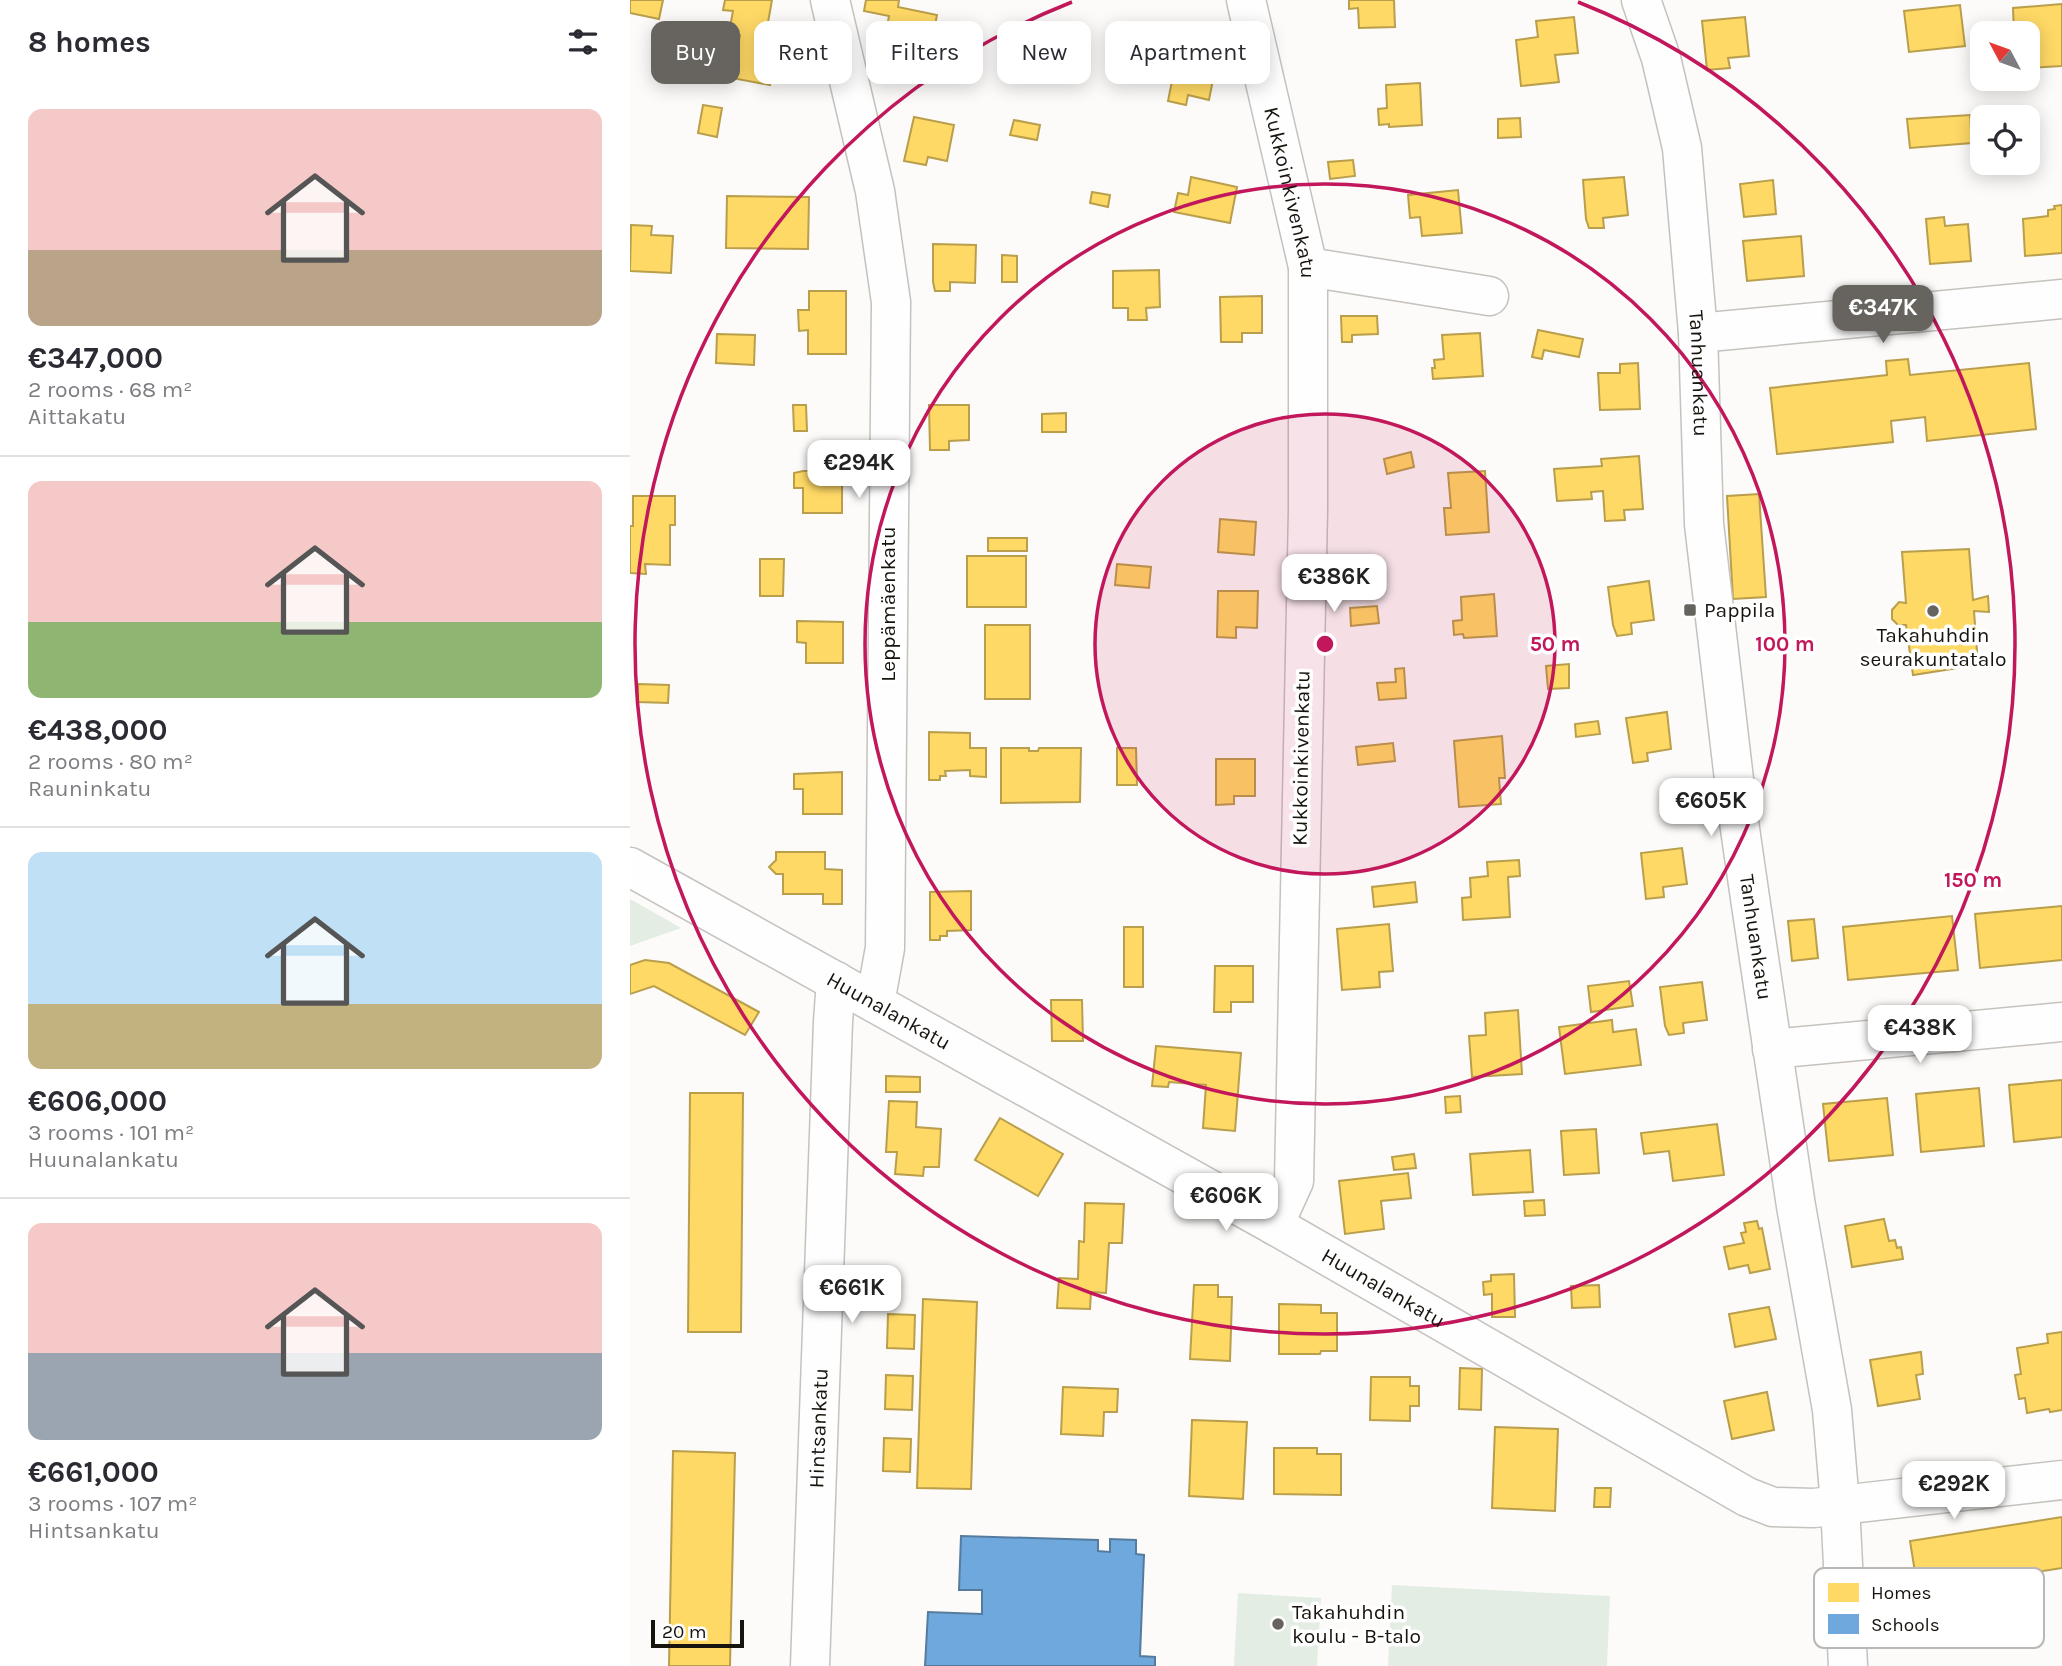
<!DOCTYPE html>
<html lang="en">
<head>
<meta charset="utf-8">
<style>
	body { margin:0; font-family:Karla,sans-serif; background:#f2f2f3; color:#2b2b33; height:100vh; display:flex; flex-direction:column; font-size:26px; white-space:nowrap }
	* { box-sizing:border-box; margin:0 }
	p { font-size:23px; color:#7c7c81 }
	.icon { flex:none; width:38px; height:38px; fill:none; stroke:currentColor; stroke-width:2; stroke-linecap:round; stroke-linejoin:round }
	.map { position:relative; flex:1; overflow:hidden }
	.side { display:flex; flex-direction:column; background:#fff; width:630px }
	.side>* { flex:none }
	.top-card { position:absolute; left:21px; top:21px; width:665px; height:63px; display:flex; gap:14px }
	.needle { width:46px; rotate:311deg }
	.buttons { position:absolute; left:1340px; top:21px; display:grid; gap:14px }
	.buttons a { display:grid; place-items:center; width:70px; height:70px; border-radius:14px; background:#fff; box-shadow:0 4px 18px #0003; font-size:35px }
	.scale { position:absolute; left:21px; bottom:18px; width:93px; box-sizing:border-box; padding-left:7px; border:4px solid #17130d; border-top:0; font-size:19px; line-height:24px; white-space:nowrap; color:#17130d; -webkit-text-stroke:5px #fff; paint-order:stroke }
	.price { position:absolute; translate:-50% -60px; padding:0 16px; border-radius:14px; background:#fff; color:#222; font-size:23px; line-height:46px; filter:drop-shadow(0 2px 4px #0008) }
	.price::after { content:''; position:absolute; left:50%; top:42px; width:21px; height:16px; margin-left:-10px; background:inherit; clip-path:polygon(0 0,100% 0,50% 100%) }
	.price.active { background:#676460; color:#fff }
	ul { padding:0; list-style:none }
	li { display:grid; align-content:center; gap:14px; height:371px; padding:0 28px }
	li+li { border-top:2px solid #e1e1e2 }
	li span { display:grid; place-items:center; height:217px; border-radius:14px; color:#555 }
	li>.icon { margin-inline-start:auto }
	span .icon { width:126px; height:126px; fill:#fffc; stroke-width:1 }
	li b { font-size:30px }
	h2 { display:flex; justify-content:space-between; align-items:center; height:84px; padding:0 28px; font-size:30px }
	.tag { padding:0 24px; border-radius:14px; background:#fff; box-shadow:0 4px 18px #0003; font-size:24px; line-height:63px }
	.tag.active { background:#676460; color:#fff }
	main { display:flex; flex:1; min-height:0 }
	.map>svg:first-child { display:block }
	.green { fill:#e3ede4 }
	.homes { fill:#ffd966; stroke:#b99e4b; stroke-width:2 }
	.schools { fill:#6fa8dc; stroke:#557b9e; stroke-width:2 }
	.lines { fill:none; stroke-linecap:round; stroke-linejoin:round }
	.minor-casing { stroke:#c5c2be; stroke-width:41 }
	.minor { stroke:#fffefe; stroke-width:38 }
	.ring { fill:none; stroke:#c2185b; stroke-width:3.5 }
	.poi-dot { fill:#676460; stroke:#fff; stroke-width:2.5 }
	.labels { text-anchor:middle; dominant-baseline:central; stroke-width:7; stroke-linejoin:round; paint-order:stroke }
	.street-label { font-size:21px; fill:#17130d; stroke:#fff }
	.poi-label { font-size:21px; fill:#17130d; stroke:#fff; text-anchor:start }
	.key { fill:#fff; stroke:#b9b8b6; stroke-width:2 }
	.key-label { font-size:19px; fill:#17130d }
	.centre { fill:#c2185b; stroke:#fff; stroke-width:3.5 }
	.ring-label { font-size:21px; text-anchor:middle; font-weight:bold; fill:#c2185b; stroke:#fff; stroke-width:7; stroke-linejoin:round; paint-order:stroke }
</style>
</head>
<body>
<main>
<section class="side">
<h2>8 homes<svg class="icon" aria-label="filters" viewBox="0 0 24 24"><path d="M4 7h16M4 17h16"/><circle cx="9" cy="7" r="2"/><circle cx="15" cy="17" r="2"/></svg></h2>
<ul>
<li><span style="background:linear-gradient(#f6c9c9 65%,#b9a48a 0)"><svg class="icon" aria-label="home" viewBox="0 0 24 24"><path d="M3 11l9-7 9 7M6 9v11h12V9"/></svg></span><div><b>€347,000</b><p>2 rooms · 68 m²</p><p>Aittakatu</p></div></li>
<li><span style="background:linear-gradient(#f6c9c9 65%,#8fb573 0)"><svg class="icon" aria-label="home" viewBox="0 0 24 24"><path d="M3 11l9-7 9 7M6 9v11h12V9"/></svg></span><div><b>€438,000</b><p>2 rooms · 80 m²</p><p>Rauninkatu</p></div></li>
<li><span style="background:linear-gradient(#bfe0f5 70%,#c2b280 0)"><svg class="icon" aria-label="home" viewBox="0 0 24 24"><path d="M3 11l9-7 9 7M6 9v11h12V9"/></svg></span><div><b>€606,000</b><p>3 rooms · 101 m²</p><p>Huunalankatu</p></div></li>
<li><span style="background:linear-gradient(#f6c9c9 60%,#9aa5b1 0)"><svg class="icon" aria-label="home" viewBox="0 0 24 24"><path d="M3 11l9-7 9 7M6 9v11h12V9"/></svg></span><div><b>€661,000</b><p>3 rooms · 107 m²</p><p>Hintsankatu</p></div></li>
</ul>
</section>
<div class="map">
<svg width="1432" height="1666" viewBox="0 0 1432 1666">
	<rect width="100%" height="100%" fill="#fcfbf9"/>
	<g class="green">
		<polygon points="0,899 51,928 0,946"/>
		<polygon points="762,1585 980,1596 977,1666 758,1666"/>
		<polygon points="608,1593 691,1598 687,1666 604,1666"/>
	</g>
	<g class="homes">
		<polygon points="0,0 33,0 29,19 0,13"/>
		<polygon points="95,0 142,0 135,39 148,41 140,85 102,78 110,35 99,33 103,11 93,10"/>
		<polygon points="236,0 269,0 268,7 307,15 300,51 254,42 259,16 234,11"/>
		<polygon points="719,0 764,0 765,27 729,28 728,8 719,9"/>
		<polygon points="1432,4 1432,66 1398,68 1398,33 1384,33 1383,8"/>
		<polygon points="1330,5 1335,46 1279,52 1274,11"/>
		<polygon points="944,17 948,53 925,55 929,82 891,86 886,40 908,37 906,21"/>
		<polygon points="1115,17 1119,56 1098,58 1100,68 1077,70 1072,21"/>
		<polygon points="482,35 512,41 509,59 478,53"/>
		<polygon points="547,56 586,64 579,100 558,95 556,105 538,101"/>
		<polygon points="790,83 792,125 759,127 759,124 749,125 748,109 757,108 756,85"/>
		<polygon points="73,105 92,108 87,137 68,133"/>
		<polygon points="1340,115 1342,143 1280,148 1277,119"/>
		<polygon points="284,117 324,125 317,161 298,157 296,165 274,161"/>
		<polygon points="890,118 891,137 868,138 868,119"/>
		<polygon points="384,120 410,125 407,140 380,135"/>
		<polygon points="723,160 725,176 700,179 698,162"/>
		<polygon points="561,177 607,187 600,223 544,212 548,193 558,195"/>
		<polygon points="994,177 998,215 973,218 974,228 959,228 956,219 953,180"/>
		<polygon points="1143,180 1146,214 1114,217 1110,184"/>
		<polygon points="828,190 832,233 792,236 790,217 780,218 778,195"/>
		<polygon points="462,192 480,195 478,207 460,203"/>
		<polygon points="97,196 179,197 178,249 96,248"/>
		<polygon points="1432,205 1432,253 1395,256 1393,219 1418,216 1418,210 1425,209 1424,206"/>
		<polygon points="1314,217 1315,226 1338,224 1341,261 1300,264 1296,219"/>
		<polygon points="1,225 22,226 21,235 43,236 41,273 0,271"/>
		<polygon points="1171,236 1174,276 1117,281 1113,241"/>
		<polygon points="303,244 346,245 345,283 320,282 320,291 305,291 303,282"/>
		<polygon points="372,255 387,256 387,282 372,282"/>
		<polygon points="529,270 530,307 516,308 517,320 498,320 498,308 483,308 483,271"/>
		<polygon points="179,291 216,291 216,354 178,354 178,330 169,331 168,310 179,310"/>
		<polygon points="632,296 632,333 612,333 612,342 591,342 590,297"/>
		<polygon points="711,316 747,316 748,334 722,335 722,342 712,342"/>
		<polygon points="908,330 953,339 949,357 914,350 912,359 902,357"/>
		<polygon points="850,333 853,376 803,379 802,368 805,368 804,360 814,359 812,335"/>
		<polygon points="87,334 125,335 124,365 86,363"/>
		<polygon points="1278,359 1280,375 1399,363 1406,429 1297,441 1295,417 1261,421 1263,442 1147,454 1140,388 1257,375 1256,361"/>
		<polygon points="1008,363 1010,409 970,410 968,373 990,373 990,364"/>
		<polygon points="163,405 176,405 177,431 164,431"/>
		<polygon points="299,405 339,405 339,440 319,441 319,450 300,450"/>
		<polygon points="436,413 436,432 412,432 412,414"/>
		<polygon points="781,452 784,467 757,474 754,459"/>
		<polygon points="1009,456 1013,509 994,510 995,520 975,521 973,491 961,492 962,499 927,501 924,469 972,466 971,459"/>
		<polygon points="173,471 212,471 212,513 173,513 173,488 164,488 164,473"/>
		<polygon points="855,471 859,532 816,535 814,508 821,508 818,473"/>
		<polygon points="1129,494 1136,597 1103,599 1097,496"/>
		<polygon points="3,496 45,496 45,525 40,525 40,565 15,564 16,574 0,573 0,526 3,526"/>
		<polygon points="590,519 626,522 624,555 588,552"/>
		<rect x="358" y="538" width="39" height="13"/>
		<polygon points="1339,549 1343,600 1358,596 1359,612 1344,611 1348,665 1283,675 1276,625 1268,625 1262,619 1262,610 1269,602 1276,603 1272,552"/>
		<rect x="337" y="556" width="59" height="51"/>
		<polygon points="130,559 154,559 153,596 130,596"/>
		<polygon points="487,564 521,567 519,588 485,585"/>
		<polygon points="1019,581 1024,620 1001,623 1002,634 987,636 983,625 978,587"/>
		<polygon points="588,591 628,591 627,628 606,627 606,638 587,637"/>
		<polygon points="864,594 867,636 834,638 833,634 824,635 823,621 832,620 831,597"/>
		<polygon points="747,606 749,623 721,626 720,608"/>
		<polygon points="167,621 213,622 213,663 176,663 176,643 167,642"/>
		<rect x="355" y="625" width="45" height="74"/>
		<polygon points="939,664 939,688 918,689 916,666"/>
		<polygon points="774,668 776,698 749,700 747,683 766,682 765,669"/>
		<polygon points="8,684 39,685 38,703 8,702"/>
		<polygon points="1037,712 1041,749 1017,753 1018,761 1003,763 996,718"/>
		<polygon points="968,721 970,734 946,737 945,724"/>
		<polygon points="299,732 340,733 340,748 356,748 356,777 340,776 340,770 315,771 316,776 310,776 310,780 299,780"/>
		<polygon points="872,736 875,778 869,778 871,804 829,807 824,741"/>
		<polygon points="763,743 765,761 728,765 726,747"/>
		<polygon points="371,748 399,748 399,751 408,751 409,748 451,748 450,802 371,803"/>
		<polygon points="487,748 506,748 507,785 487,785"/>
		<polygon points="586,759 625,759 625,796 604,796 604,804 586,805"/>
		<polygon points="212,772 212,814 173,814 173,789 164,789 164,774"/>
		<polygon points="1052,848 1057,884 1033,887 1034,897 1016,899 1011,853"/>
		<polygon points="146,852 195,852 195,869 212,870 212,904 193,904 193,894 153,894 153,874 146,874 139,867 146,860"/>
		<polygon points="889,860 890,876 878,877 880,917 833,920 832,898 841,897 840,878 858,876 857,862"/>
		<polygon points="785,882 787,902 744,907 742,887"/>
		<polygon points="341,891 341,930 317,931 317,936 310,936 310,940 300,940 300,892"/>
		<polygon points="1432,906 1432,960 1350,968 1345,914"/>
		<polygon points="1322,916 1328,970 1218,980 1213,927"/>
		<polygon points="1184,919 1188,958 1162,961 1158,921"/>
		<polygon points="759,924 763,971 749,972 750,987 712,990 707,929"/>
		<rect x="494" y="927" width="19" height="60"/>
		<polygon points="15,960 39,963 129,1012 115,1035 24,986 0,994 0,965"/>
		<polygon points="585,966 623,966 623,1002 601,1002 601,1012 584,1012"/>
		<polygon points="999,981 1003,1006 961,1012 958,986"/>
		<polygon points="1072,982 1077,1020 1053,1023 1054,1033 1039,1035 1035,1026 1030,987"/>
		<polygon points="421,1000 452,1000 453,1041 422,1041"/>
		<polygon points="888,1010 892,1074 842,1077 839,1036 856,1035 855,1013"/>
		<polygon points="982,1020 983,1032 1006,1029 1011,1065 935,1074 929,1027"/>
		<polygon points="526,1046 611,1053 605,1131 573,1128 576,1085 539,1082 538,1087 522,1086"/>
		<polygon points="256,1076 290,1077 290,1092 256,1092"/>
		<polygon points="1432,1080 1432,1137 1384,1142 1379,1085"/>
		<polygon points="1349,1088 1354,1146 1291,1152 1286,1094"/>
		<polygon points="60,1093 113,1093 111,1332 58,1332"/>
		<polygon points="830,1096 831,1112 816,1113 815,1097"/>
		<polygon points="1257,1098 1263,1155 1199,1161 1193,1104"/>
		<polygon points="259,1101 287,1102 286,1127 311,1129 309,1167 294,1167 293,1176 265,1174 267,1152 256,1152"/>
		<polygon points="370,1118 433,1154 408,1196 345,1160"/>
		<polygon points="1087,1124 1094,1175 1043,1181 1039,1151 1014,1154 1011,1133"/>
		<polygon points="966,1129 969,1173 934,1175 931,1131"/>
		<polygon points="900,1150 903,1192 843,1195 840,1154"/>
		<polygon points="784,1154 786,1168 764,1170 762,1157"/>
		<polygon points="778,1173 781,1198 751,1201 754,1229 715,1234 709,1181"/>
		<polygon points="914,1200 915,1215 895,1216 894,1201"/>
		<polygon points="455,1203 494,1204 492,1243 479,1243 476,1293 461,1292 460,1309 427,1308 429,1278 448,1279 449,1241 454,1242"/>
		<polygon points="1254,1219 1259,1241 1265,1240 1267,1248 1271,1247 1273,1259 1222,1267 1215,1226"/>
		<polygon points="1127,1221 1129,1229 1132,1228 1140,1269 1120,1273 1118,1265 1099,1269 1094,1247 1114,1243 1111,1233 1116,1232 1114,1223"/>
		<polygon points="884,1274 885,1317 862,1317 862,1294 854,1295 853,1282 861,1281 861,1275"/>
		<polygon points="564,1285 588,1285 588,1297 602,1297 600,1361 560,1359"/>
		<polygon points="969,1285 970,1307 942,1308 941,1286"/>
		<polygon points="293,1299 347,1302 341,1489 287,1488"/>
		<polygon points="649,1304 691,1305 691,1313 707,1313 707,1351 691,1351 690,1354 649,1354"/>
		<polygon points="1139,1307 1146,1339 1105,1347 1099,1314"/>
		<polygon points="258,1314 285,1315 284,1349 257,1348"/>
		<polygon points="1432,1332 1432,1410 1420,1412 1419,1409 1397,1413 1395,1398 1389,1399 1385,1375 1391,1374 1387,1348 1418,1343 1417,1334"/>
		<polygon points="1291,1352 1293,1374 1286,1375 1290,1399 1248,1406 1240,1360"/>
		<polygon points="830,1368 852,1369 851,1410 829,1409"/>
		<polygon points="256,1375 283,1376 282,1410 255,1409"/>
		<polygon points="741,1377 780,1377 780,1386 789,1386 789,1406 780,1406 780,1421 740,1420"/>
		<polygon points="433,1387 488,1389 487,1412 474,1412 473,1436 431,1434"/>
		<polygon points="1137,1392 1144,1430 1102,1439 1094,1401"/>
		<polygon points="562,1420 617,1422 613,1499 559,1496"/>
		<polygon points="865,1427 928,1429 925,1511 862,1508"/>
		<polygon points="254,1438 281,1439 280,1472 253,1471"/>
		<polygon points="644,1448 687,1448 687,1454 711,1454 711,1495 644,1494"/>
		<polygon points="43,1451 105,1453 100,1666 39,1666"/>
		<polygon points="965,1488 981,1488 980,1507 964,1507"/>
		<polygon points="1432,1517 1432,1568 1288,1591 1280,1541"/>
	</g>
	<polygon class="schools" points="331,1536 468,1540 468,1551 480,1552 480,1539 506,1540 506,1554 514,1555 510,1656 525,1657 525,1666 295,1666 298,1612 352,1614 352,1590 329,1590"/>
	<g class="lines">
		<g class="minor-casing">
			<g id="minor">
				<polyline points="200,0 245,191 261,302 255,948 245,1003"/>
				<path id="s1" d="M616 0 678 267V510L664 1181 644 1225"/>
				<path id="s2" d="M1011 0 1031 58 1052 148 1068 333 1074 524 1109 822 1120 898 1166 1206 1202 1410 1210 1504 1218 1666"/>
				<polyline points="678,267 859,296"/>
				<polyline points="1068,333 1432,299"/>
				<path id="s3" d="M0 867 644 1225 1117 1497 1143 1507 1184 1508 1432 1480"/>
				<polyline points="1142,1049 1432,1022"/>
				<path id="s4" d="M180 1666 203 1022 206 981"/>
			</g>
		</g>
		<use href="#minor" class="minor"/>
	</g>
	<circle cx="695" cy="644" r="230" fill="#c2185b" fill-opacity=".12"/>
	<g class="ring">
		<circle cx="695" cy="644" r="230"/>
		<circle cx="695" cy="644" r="460"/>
		<path d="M948 2A690 690 0 1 1 442 2"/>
	</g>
	<g class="poi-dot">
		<rect x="1053" y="603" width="14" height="14" rx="3.5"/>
		<circle cx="1303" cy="611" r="7"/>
		<circle cx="648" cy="1624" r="7"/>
	</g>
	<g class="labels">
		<g class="street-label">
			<text stroke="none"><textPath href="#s1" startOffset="198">Kukkoinkivenkatu</textPath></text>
			<text stroke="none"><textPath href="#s2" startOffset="380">Tanhuankatu</textPath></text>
			<text transform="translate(258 604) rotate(-90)">Leppämäenkatu</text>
			<text transform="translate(671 758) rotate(-89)">Kukkoinkivenkatu</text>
			<text stroke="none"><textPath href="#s2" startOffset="947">Tanhuankatu</textPath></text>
			<text stroke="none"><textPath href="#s3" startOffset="296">Huunalankatu</textPath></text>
			<text stroke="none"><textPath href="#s3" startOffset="863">Huunalankatu</textPath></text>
			<text stroke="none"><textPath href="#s4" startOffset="238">Hintsankatu</textPath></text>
		</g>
		<g class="poi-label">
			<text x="1074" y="610">Pappila</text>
			<text x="1303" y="635" text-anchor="middle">Takahuhdin<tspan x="1303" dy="24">seurakuntatalo</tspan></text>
			<text x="662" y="1612">Takahuhdin<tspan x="662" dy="24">koulu - B-talo</tspan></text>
		</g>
	</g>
	<rect x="1184" y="1568" width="230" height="80" rx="10" class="key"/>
	<rect x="1198" y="1583" width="31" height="19" fill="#ffd966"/>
	<rect x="1198" y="1614" width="31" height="20" fill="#6fa8dc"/>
	<g class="key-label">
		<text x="1241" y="1599">Homes</text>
		<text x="1241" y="1631">Schools</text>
	</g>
	<circle cx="695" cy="644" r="10" class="centre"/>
	<g class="ring-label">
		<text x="925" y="651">50 m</text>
		<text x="1155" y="651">100 m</text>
		<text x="1343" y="887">150 m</text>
	</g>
</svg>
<div class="buttons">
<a><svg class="needle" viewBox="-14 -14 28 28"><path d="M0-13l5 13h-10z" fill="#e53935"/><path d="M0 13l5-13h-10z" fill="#7c7c81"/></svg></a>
<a><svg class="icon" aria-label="locate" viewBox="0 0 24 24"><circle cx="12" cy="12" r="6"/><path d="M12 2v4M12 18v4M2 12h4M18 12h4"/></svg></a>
</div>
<div class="scale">20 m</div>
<b class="price active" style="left:1253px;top:345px">€347K</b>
<b class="price" style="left:229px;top:500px">€294K</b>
<b class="price" style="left:704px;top:614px">€386K</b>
<b class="price" style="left:1081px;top:838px">€605K</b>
<b class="price" style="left:1290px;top:1065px">€438K</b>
<b class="price" style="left:596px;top:1233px">€606K</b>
<b class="price" style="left:222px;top:1325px">€661K</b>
<b class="price" style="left:1324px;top:1521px">€292K</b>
<div class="top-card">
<a class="tag active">Buy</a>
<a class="tag">Rent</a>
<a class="tag">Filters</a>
<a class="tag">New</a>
<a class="tag">Apartment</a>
</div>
</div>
</main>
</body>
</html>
